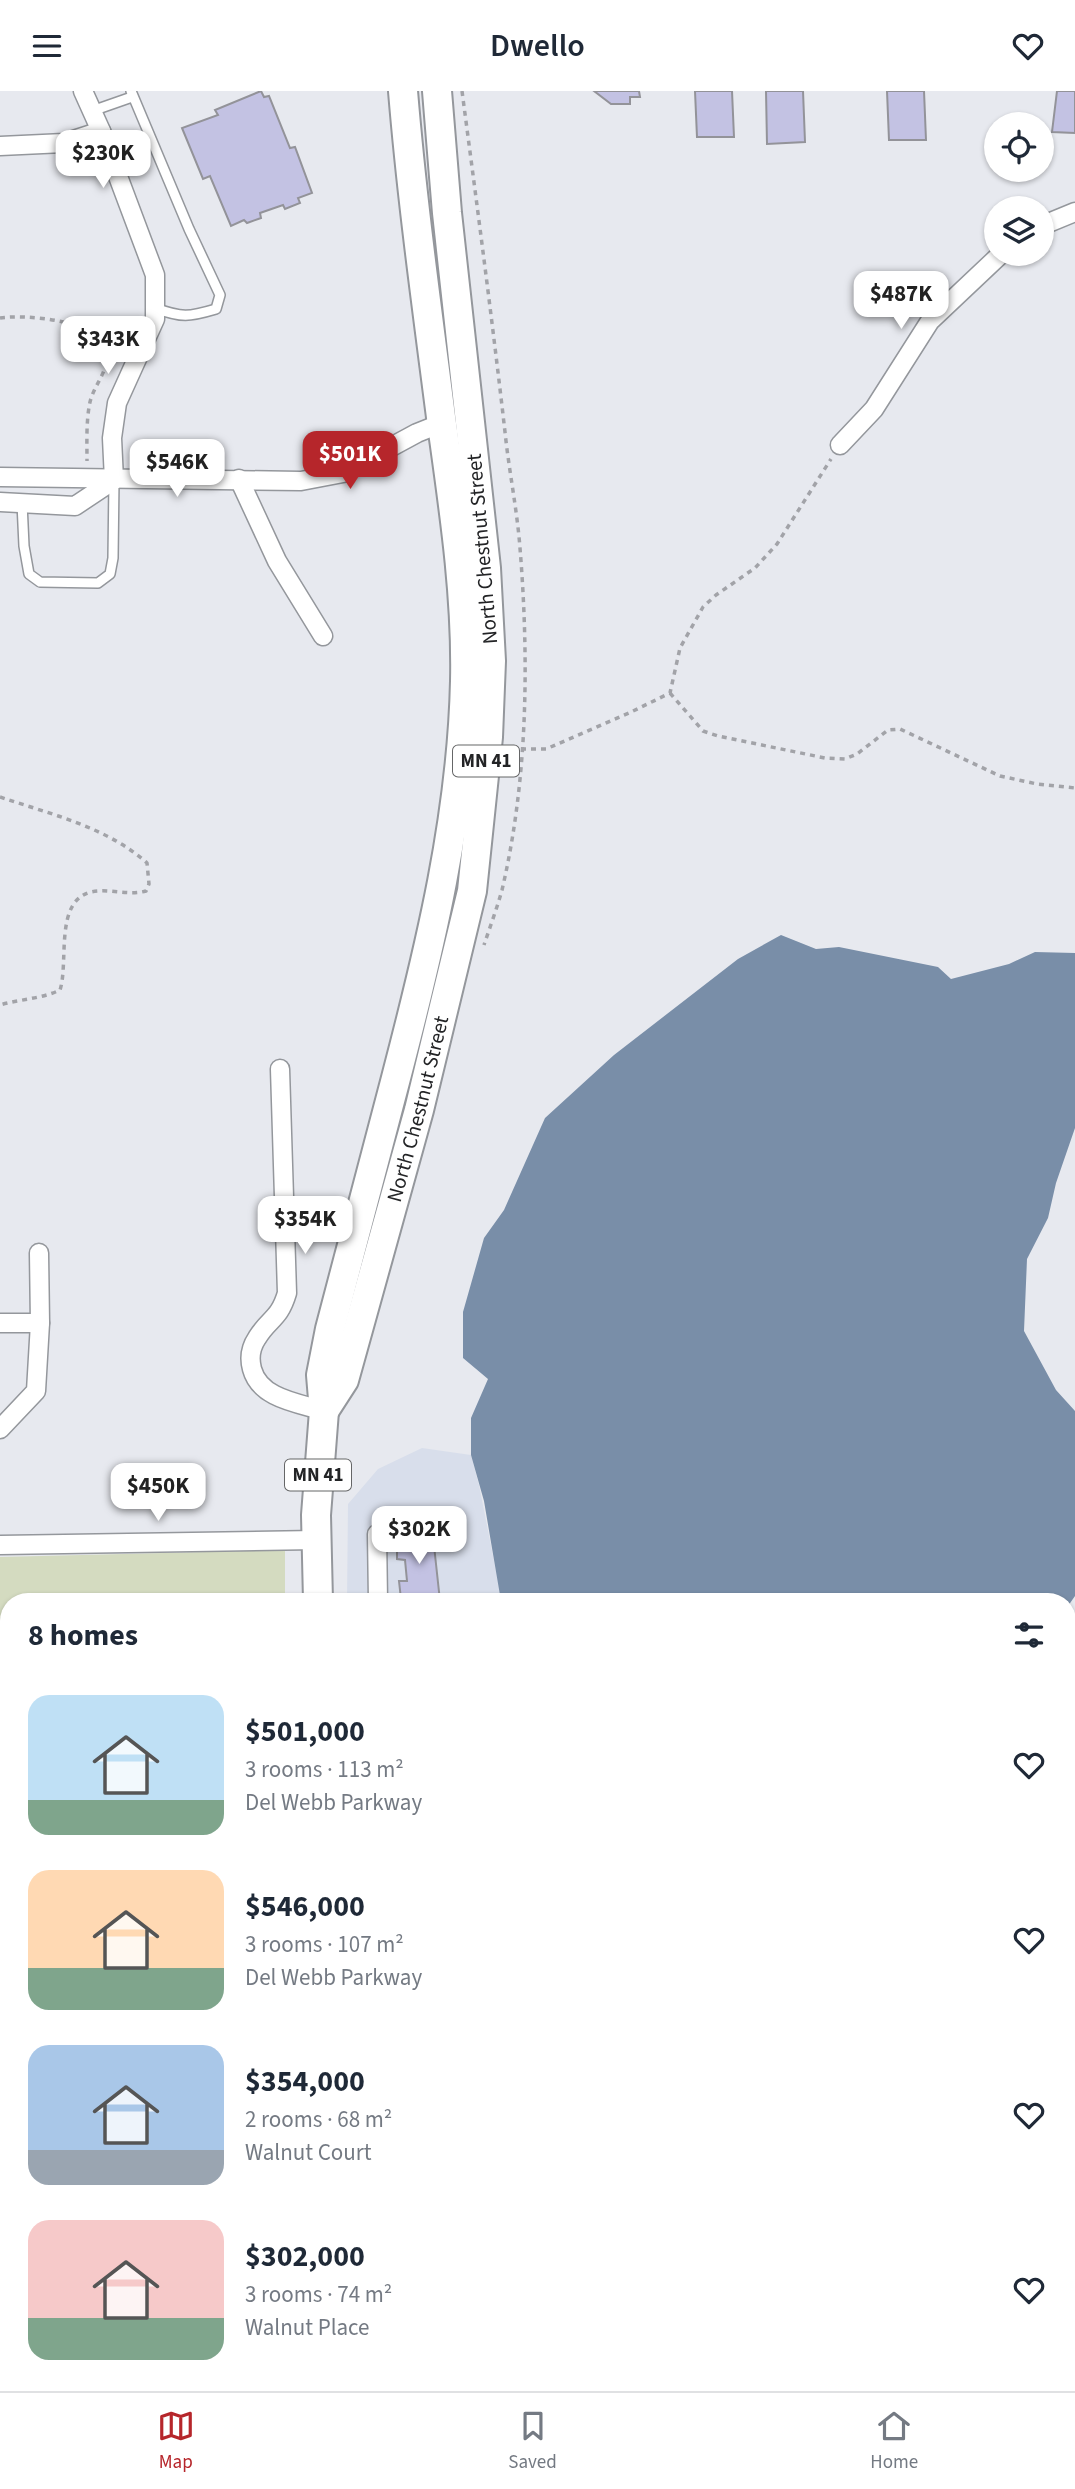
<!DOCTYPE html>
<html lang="en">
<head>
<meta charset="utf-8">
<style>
	body { margin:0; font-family:"Source Sans 3",sans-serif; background:#f6f6f7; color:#1f2937; height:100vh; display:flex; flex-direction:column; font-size:26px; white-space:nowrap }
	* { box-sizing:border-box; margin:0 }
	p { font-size:23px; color:#747a83 }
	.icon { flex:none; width:38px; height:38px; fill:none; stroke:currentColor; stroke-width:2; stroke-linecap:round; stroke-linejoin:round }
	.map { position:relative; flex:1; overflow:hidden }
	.side { position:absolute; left:0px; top:1502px; width:1076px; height:800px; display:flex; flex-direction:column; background:#fff; border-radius:28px 28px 0 0; box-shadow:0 2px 5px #0004 }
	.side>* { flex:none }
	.tools { position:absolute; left:984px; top:21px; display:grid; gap:14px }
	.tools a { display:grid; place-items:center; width:70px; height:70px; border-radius:50%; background:#fff; box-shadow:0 2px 5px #0004; font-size:35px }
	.price { position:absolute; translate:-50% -60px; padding:0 16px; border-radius:14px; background:#fff; color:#222; font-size:23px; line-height:46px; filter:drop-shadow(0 2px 4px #0008) }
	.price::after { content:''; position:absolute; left:50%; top:42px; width:21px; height:16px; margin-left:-10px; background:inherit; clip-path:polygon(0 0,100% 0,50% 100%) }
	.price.current { background:#b6262b; color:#fff }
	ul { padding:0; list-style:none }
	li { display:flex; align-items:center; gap:21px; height:175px; padding:0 28px }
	li span { display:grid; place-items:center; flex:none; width:196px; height:140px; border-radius:21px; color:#555 }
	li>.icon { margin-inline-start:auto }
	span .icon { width:84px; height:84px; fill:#fffc; stroke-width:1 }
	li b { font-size:30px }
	h2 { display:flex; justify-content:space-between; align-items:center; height:84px; padding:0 28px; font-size:30px }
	header { display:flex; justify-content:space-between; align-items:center; height:91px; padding:0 28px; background:#fff; font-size:32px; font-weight:600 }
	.tabs { display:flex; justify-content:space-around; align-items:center; height:98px; border-top:2px solid #e0e1e3; background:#fff; font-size:19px; color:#747a83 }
	.tabs a { display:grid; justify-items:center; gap:4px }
	.tabs .current { color:#b6262b }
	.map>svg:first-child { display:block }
	.built { fill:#d8deeb }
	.green { fill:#d4dbc0 }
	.water { fill:#798ea8 }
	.building { fill:#c3c2e3; stroke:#939399; stroke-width:2 }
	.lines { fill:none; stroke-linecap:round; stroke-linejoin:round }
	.lane-casing { stroke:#94979c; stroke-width:12 }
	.street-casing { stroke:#94979c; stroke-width:21 }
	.secondary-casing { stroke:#94979c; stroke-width:28 }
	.primary-casing { stroke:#94979c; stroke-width:32 }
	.path { stroke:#a2a3a8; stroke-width:3.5; stroke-dasharray:5 5; stroke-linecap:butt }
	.lane { stroke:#fff; stroke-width:9 }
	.street { stroke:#fff; stroke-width:18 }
	.secondary { stroke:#fff; stroke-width:24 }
	.primary { stroke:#fff; stroke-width:28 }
	.labels { text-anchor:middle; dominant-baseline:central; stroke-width:7; stroke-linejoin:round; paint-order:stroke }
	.shield { fill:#fff; stroke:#656667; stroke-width:2 }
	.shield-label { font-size:19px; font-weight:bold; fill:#232426 }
	.street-label { font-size:21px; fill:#232426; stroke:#fff }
</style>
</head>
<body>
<header><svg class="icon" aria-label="menu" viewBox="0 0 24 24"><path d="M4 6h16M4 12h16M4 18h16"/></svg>Dwello<svg class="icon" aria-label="heart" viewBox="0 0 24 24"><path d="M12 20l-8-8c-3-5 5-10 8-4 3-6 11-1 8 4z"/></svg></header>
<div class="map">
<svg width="1075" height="2300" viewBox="0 0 1075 2300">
	<rect width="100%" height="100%" fill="#e7e9ef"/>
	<g class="built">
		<polygon points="422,1357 471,1364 479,1394 496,1480 512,1510 347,1510 348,1413 378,1378"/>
		<polygon points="1068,1606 1075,1612 1075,2074 1068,2080"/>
		<polygon points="350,2293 808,2293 798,2300 351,2300"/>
	</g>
	<g class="green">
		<polygon points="285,1459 285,1510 9,1510 9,1616 0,1616 0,1466"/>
		<polygon points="0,1636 9,1637 9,2292 283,2292 283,2300 0,2300"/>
	</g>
	<g class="water">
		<polygon points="781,844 816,858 839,856 938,876 951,888 1009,873 1035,861 1075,862 1075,1037 1056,1092 1048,1127 1027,1168 1024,1240 1056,1299 1075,1320 1075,1505 1068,1515 1068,1510 501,1510 484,1410 471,1364 471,1327 488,1288 463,1267 463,1221 484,1147 504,1119 545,1027 614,964 738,868"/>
		<polygon points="9,1835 9,2280 0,2290 0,1847"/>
	</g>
	<g class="building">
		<polygon points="261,0 264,6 269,5 290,57 295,56 312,102 298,107 300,112 285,118 283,114 260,122 261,127 247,132 244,129 231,135 210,85 203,88 182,37 218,24 215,19"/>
		<polygon points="594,0 639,0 640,6 630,6 630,13 611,13"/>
		<polygon points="695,0 732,0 734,46 697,46"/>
		<polygon points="766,0 803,0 805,51 767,53"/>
		<polygon points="887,0 924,0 926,49 889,49"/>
		<polygon points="1057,0 1075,0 1075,42 1052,41"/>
		<polygon points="432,1436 440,1510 408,1510 408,1508 401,1508 399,1490 407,1490 405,1469 397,1468 397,1448 407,1449 404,1437"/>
		<polygon points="420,2292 452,2292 430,2300 422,2300"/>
		<polygon points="656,2292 709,2292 711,2300 658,2300"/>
	</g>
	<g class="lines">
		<g class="lane-casing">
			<g id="lane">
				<path d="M131 0 189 138 220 204 216 218C189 226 182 227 155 217"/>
				<polyline points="92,20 132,6"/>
				<polyline points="22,412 24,455 29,483 40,491 98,492 110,483 113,467 114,389"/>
				<polyline points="0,1554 9,1554"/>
				<polyline points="0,1625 9,1625"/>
				<polyline points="1068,1765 1075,1776"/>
				<polyline points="1068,1829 1075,1827"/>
				<polyline points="1068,1984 1075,1963"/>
				<polyline points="493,2292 496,2300"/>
				<polyline points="773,2292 778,2300"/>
				<polyline points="377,2300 377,2292"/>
				<polyline points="554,2300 578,2292"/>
				<polyline points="603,2300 631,2292"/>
				<polyline points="752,2300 768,2292"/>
			</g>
		</g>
		<g class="street-casing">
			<g id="street">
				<polyline points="83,0 101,40 155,184 155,228 117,312 112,347 114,389"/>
				<polyline points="0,55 64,52 101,40"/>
				<polyline points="1041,135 1075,121"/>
				<polyline points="840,354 874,318 930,230 1001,163"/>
				<polyline points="0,386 301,390 343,382 417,342 442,332"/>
				<polyline points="239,388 277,470 323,545"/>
				<polyline points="0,411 75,415 114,389"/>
				<path d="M280 978 287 1202C279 1229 269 1227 257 1247 251 1256 249 1267 252 1278 260 1308 299 1312 324 1320"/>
				<polyline points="0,1232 40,1232"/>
				<polyline points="0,1338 36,1300 40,1232 39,1162"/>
				<polyline points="377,1443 378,1510"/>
				<polyline points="0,1454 316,1449"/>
				<polyline points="598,2292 600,2300"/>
			</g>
		</g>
		<g class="secondary-casing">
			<polyline id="secondary" points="1068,1746 1075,1739"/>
		</g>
		<g class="primary-casing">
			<g id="primary">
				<path id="s1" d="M324 1320 344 1289 419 1019 472 800 488 646 491 570 486 477 447 122 437 0"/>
				<path d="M318 1510 316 1424 324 1320 321 1284 330 1238C352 1154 374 1071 396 987 430 857 462 725 465 590 467 502 453 413 441 326 427 217 412 109 403 0"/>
				<polyline points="1068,2119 1075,2113"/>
				<polyline points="1068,2156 1075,2150"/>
				<polyline points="302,2292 302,2300"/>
				<polyline points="332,2292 333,2300"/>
				<polyline points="838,2300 848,2292"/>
				<polyline points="891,2300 900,2292"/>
			</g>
		</g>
		<g class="path">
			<path d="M462 0C477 114 492 227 505 341 509 380 517 418 520 457 529 569 528 688 502 799 497 817 490 836 484 854"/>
			<path d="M0 227C24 223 101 229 107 260 110 278 94 294 90 311 86 330 87 351 87 370"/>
			<polyline points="670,602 703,640 718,645 825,667 845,668 857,663 888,639 900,638 1000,685 1037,693 1075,697"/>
			<polyline points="521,658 546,658 629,622 670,602 680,557 703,516 716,504 755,477 777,453 831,368"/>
			<path d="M0 706C50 723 107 736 147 772L149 793 146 800C128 805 109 797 91 801 54 810 69 871 60 899 41 908 20 908 0 914"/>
			<polyline points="1068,1630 1075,1637"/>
			<polyline points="0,1832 9,1821"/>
			<polyline points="1068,2088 1075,2081"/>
			<polyline points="1068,2228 1075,2220"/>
			<polyline points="263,2292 266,2300"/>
			<polyline points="0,2295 9,2286"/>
			<polyline points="804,2300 814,2292"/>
			<polyline points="994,2300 1003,2292"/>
		</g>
		<use href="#lane" class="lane"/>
		<use href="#street" class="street"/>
		<use href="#secondary" class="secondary"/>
		<use href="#primary" class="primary"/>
	</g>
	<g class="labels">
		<g class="shield">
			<rect x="453" y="654.5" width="66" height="31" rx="5"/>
			<rect x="285" y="1368.5" width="66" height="31" rx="5"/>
		</g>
		<g class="shield-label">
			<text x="486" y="670">MN 41</text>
			<text x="318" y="1384">MN 41</text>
		</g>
		<g class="street-label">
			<text transform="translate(482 458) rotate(-95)">North Chestnut Street</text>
			<text stroke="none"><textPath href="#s1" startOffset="318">North Chestnut Street</textPath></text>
		</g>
	</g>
</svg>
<div class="tools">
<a><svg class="icon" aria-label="locate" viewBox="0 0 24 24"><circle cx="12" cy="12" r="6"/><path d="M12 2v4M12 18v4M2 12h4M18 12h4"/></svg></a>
<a><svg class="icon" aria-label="layers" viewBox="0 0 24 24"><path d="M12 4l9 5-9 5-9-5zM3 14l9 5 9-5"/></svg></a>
</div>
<b class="price" style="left:103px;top:99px">$230K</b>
<b class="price" style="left:901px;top:240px">$487K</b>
<b class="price" style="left:108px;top:285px">$343K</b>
<b class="price current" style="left:350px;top:400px">$501K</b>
<b class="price" style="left:177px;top:408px">$546K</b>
<b class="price" style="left:305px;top:1165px">$354K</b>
<b class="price" style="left:158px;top:1432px">$450K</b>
<b class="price" style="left:419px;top:1475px">$302K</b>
<section class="side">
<h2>8 homes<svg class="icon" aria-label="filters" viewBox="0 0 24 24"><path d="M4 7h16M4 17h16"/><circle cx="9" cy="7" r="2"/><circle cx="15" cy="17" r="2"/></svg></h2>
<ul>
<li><span style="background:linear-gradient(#bfe0f5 75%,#7fa58c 0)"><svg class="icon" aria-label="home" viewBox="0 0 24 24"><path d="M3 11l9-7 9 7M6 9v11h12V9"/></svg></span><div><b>$501,000</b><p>3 rooms · 113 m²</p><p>Del Webb Parkway</p></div><svg class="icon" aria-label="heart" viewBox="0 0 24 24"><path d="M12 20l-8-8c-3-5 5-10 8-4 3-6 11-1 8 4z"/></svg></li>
<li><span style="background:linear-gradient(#ffd9b3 70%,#7fa58c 0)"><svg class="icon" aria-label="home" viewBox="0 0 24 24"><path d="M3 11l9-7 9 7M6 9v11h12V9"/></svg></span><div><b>$546,000</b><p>3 rooms · 107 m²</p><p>Del Webb Parkway</p></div><svg class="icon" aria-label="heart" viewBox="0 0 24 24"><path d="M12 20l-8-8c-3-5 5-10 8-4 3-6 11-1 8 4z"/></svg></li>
<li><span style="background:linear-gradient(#a9c7e8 75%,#9aa5b1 0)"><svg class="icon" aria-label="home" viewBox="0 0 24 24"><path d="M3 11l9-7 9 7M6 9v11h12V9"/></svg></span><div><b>$354,000</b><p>2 rooms · 68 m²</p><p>Walnut Court</p></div><svg class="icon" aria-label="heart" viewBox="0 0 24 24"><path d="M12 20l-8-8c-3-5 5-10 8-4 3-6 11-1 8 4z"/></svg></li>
<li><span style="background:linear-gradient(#f6c9c9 70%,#7fa58c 0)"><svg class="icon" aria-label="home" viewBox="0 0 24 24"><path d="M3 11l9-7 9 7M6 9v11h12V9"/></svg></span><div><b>$302,000</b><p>3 rooms · 74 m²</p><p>Walnut Place</p></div><svg class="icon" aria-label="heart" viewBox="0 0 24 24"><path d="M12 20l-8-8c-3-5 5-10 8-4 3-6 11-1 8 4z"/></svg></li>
</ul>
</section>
</div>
<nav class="tabs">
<a class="current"><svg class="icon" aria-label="map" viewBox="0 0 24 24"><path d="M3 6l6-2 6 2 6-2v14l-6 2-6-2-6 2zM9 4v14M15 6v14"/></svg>Map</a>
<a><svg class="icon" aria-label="saved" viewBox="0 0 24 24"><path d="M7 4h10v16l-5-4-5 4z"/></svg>Saved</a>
<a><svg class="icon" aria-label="home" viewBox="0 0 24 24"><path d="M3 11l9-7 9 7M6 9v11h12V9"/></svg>Home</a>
</nav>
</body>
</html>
